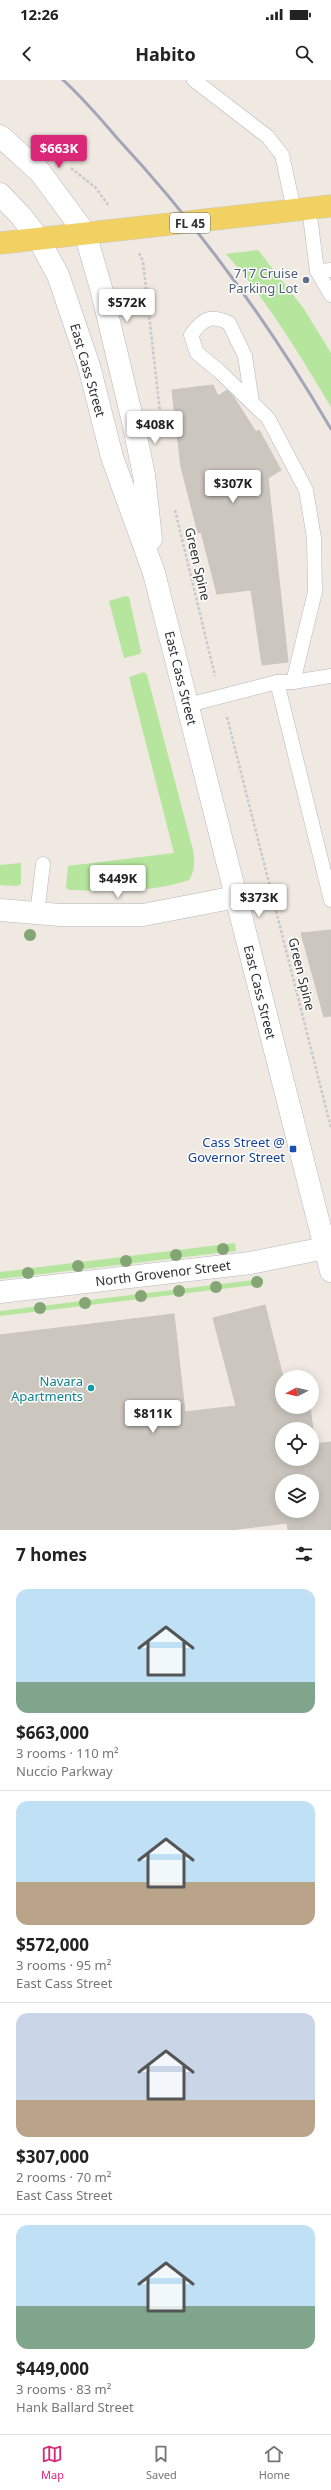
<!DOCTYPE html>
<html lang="en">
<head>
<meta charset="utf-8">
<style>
	body { margin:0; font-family:"Noto Sans",sans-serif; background:#f6f6f6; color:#222; height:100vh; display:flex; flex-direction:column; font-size:15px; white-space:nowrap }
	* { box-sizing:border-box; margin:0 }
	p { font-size:13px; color:#767676 }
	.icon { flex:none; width:22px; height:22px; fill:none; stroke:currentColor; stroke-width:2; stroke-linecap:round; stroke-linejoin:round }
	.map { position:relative; height:1450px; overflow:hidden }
	.sheet { display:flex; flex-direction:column; background:#fff; flex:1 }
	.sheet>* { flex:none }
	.needle { width:26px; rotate:263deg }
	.tools { position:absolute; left:275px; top:1290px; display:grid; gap:8px }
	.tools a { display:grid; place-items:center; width:44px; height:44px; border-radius:50%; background:#fff; box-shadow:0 2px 10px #0003; font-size:20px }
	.price { position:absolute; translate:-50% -34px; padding:0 9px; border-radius:4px; background:#fff; color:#222; font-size:13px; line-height:26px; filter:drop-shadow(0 1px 2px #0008) }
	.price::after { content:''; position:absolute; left:50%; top:24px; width:12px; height:9px; margin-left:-6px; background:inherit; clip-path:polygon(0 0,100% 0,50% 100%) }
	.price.current { background:#db2777; color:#fff }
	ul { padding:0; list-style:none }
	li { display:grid; align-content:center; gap:8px; height:212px; padding:0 16px }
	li+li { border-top:1px solid #e0e0e0 }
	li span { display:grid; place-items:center; height:124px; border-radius:12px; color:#555 }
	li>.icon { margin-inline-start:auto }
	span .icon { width:72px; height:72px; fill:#fffc; stroke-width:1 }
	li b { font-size:17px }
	h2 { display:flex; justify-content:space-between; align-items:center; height:48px; padding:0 16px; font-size:17px }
	.status { display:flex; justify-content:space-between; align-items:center; height:28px; padding:0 20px; background:#fff; direction:ltr }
	.status svg { height:11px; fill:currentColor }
	header { display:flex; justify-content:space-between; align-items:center; height:52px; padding:0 16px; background:#fff; font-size:18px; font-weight:700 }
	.tabs { display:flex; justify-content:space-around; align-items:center; height:56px; border-top:1px solid #e0e0e0; background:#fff; font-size:11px; color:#767676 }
	.tabs a { display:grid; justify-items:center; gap:2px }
	.tabs .current { color:#db2777 }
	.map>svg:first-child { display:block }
	.green { fill:#b6e59e }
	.building { fill:#cbc7bf; stroke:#cbc5ba; fill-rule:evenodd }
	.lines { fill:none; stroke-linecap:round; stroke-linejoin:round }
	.service-casing { stroke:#b4b7c1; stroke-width:15 }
	.minor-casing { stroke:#b4b7c1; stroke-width:23 }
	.secondary-casing { stroke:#b4b7c1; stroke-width:23 }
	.primary-casing { stroke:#c9c9c9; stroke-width:23 }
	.path { stroke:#c9c9c9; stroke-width:2.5; stroke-dasharray:3 2; stroke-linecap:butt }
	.service { stroke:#fff; stroke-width:14 }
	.minor { stroke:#fff; stroke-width:22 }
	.secondary { stroke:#fff; stroke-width:22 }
	.primary { stroke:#f2d163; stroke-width:22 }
	.rail { stroke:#a3a6b8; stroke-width:3 }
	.tree { fill:#84a574 }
	.service-dot { fill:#5c6f8a; stroke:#fff; stroke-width:1.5 }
	.transit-dot { fill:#1a4fb4; stroke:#fff; stroke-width:1.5 }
	.culture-dot { fill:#0f9aa8; stroke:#fff; stroke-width:1.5 }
	.labels { text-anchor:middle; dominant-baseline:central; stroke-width:3; stroke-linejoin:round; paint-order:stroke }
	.shield { fill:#fff; stroke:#6d6d6d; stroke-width:1 }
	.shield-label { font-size:12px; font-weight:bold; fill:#2e2e2e }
	.service-label { font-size:13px; fill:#4e5e75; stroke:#fff; text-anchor:end }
	.street-label { font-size:13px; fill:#2e2e2e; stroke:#fff }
	.transit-label { font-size:13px; fill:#164399; stroke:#fff; text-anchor:end }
	.culture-label { font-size:13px; fill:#0d838f; stroke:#fff; text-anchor:end }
</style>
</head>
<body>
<div class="status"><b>12:26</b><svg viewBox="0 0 49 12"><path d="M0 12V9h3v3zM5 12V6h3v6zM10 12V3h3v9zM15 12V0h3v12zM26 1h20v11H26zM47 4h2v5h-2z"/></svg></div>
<header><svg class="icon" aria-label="back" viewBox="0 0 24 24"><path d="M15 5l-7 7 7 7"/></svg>Habito<svg class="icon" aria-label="search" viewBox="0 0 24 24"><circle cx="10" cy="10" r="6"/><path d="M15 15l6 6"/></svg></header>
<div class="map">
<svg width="331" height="1450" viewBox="0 0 331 1450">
	<rect width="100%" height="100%" fill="#efe9e1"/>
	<g class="green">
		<path d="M258 170 304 229 331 273V327C299 274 267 220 226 174Z"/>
		<polygon points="126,516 129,517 141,571 140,574 124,578 109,521"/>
		<path d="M144 592 147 595 193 770C195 781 195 790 189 800 151 813 108 811 69 810L66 807 68 786 174 773 129 597Z"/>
		<polygon points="21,783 21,804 17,806 0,805 0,785"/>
		<polygon points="235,1163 236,1171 0,1199 0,1192"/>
		<polygon points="263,1199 263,1204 0,1236 0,1231"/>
	</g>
	<g class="building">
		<polygon points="213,305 218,316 227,310 233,316 256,352 259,350 281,390 268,398 288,582 262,585 251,510 217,514 201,452 198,453 181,387 172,310"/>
		<polygon points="331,850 331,936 324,937 301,853"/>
		<path d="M265 1225 283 1297 282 1327H310L315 1364 331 1362V1450H288L287 1443 230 1450H0V1255L174 1234 185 1332 236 1326 213 1238ZM282 1349H312V1379H282ZM282 1401H312V1431H282Z"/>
	</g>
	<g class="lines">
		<g class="service-casing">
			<g id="service">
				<polyline points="194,0 268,57 282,75 294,130"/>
				<polyline points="309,128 317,191"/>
				<polyline points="331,190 317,191 331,215"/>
				<polyline points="277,602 331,820"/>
				<polyline points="293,602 331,596"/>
				<path d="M188 625 277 602H293L315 512 314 458 306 410 268 338 219 291 197 273 191 255C203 239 210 234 229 243L245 276 252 322"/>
				<polyline points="37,834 43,784"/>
			</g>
		</g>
		<g class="minor-casing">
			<g id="minor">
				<polyline points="0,830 60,835 143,835 236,817"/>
				<polyline points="0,1212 250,1183 325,1168"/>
			</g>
		</g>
		<g class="secondary-casing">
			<g id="secondary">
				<polyline points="0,56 40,92 85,153 101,208 133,342 144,395 151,459"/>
				<polyline points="0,114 21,136 38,158 58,195 89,286 112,377 154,493 331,1191"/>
			</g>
		</g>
		<g class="primary-casing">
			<polyline id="primary" points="0,163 331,126"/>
		</g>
		<g class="path">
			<polyline points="71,88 96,108 108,125"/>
			<polyline points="139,173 143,181 162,350"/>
			<polyline points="175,430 215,596"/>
			<polyline points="227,637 331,1048"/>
		</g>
		<use href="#service" class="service"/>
		<use href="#minor" class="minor"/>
		<use href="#secondary" class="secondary"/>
		<use href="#primary" class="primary"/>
		<path class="rail" d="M63 0C83 18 100 38 117 58 199 146 270 245 331 349"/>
	</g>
	<g class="tree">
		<circle cx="30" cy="855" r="6"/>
		<circle cx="223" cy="1169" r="6"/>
		<circle cx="176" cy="1175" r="6"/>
		<circle cx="126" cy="1181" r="6"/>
		<circle cx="78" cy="1186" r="6"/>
		<circle cx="28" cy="1193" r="6"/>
		<circle cx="257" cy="1202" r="6"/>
		<circle cx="216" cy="1207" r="6"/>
		<circle cx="179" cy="1211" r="6"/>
		<circle cx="141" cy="1216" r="6"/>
		<circle cx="85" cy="1223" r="6"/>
		<circle cx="40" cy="1228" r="6"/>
	</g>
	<circle class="service-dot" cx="306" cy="200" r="4"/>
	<rect class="transit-dot" x="289" y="1065" width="8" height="8" rx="2"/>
	<circle class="culture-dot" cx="91" cy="1308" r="4"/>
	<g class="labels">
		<rect class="shield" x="170" y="133" width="40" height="20" rx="3"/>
		<g class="shield-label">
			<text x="190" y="143">FL 45</text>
		</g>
		<g class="service-label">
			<text x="298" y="193">717 Cruise<tspan x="298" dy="15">Parking Lot</tspan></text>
		</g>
		<g class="street-label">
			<text transform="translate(88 290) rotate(74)">East Cass Street</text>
			<text transform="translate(198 484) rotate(77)">Green Spine</text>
			<text transform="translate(181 598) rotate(76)">East Cass Street</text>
			<text transform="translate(302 894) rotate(76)">Green Spine</text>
			<text transform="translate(260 912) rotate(76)">East Cass Street</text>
			<text transform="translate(163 1193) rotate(-7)">North Grovenor Street</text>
		</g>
		<g class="transit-label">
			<text x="285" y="1062">Cass Street @<tspan x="285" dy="15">Governor Street</tspan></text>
		</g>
		<g class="culture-label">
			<text x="83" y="1301">Navara<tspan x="83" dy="15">Apartments</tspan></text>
		</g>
	</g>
</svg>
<div class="tools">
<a><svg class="needle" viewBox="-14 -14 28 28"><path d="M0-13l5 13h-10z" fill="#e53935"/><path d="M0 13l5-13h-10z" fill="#767676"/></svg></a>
<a><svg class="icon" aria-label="locate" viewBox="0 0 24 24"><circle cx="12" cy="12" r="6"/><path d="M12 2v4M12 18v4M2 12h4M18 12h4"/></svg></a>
<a><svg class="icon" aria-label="layers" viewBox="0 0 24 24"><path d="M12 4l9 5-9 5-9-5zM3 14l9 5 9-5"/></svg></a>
</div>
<b class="price current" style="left:59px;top:89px">$663K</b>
<b class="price" style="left:127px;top:243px">$572K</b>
<b class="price" style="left:155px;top:365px">$408K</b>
<b class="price" style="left:233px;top:424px">$307K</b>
<b class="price" style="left:118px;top:819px">$449K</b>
<b class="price" style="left:259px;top:838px">$373K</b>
<b class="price" style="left:153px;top:1354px">$811K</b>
</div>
<section class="sheet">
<h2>7 homes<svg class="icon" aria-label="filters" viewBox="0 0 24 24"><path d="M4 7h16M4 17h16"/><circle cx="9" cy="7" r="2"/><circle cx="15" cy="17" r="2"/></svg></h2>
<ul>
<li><span style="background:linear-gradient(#bfe0f5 75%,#7fa58c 0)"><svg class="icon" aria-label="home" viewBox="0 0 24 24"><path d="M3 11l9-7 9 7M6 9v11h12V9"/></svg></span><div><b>$663,000</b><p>3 rooms · 110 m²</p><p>Nuccio Parkway</p></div></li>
<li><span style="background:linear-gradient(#bfe0f5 65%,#b9a48a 0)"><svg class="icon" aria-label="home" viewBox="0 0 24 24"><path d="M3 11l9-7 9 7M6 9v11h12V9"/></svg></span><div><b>$572,000</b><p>3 rooms · 95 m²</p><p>East Cass Street</p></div></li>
<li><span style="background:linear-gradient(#c9d6e8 70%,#b9a48a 0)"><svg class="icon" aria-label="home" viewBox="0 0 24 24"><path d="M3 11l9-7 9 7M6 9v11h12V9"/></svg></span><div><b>$307,000</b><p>2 rooms · 70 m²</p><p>East Cass Street</p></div></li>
<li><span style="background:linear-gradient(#bfe0f5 65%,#7fa58c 0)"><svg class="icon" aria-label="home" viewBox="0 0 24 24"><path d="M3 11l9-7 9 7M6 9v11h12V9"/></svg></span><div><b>$449,000</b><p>3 rooms · 83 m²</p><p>Hank Ballard Street</p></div></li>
</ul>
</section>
<nav class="tabs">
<a class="current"><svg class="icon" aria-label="map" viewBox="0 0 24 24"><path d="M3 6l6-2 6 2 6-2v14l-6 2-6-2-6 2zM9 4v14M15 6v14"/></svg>Map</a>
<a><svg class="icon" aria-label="saved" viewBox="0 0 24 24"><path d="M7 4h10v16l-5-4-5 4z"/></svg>Saved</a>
<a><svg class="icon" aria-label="home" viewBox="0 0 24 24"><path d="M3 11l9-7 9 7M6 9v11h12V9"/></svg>Home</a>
</nav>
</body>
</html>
